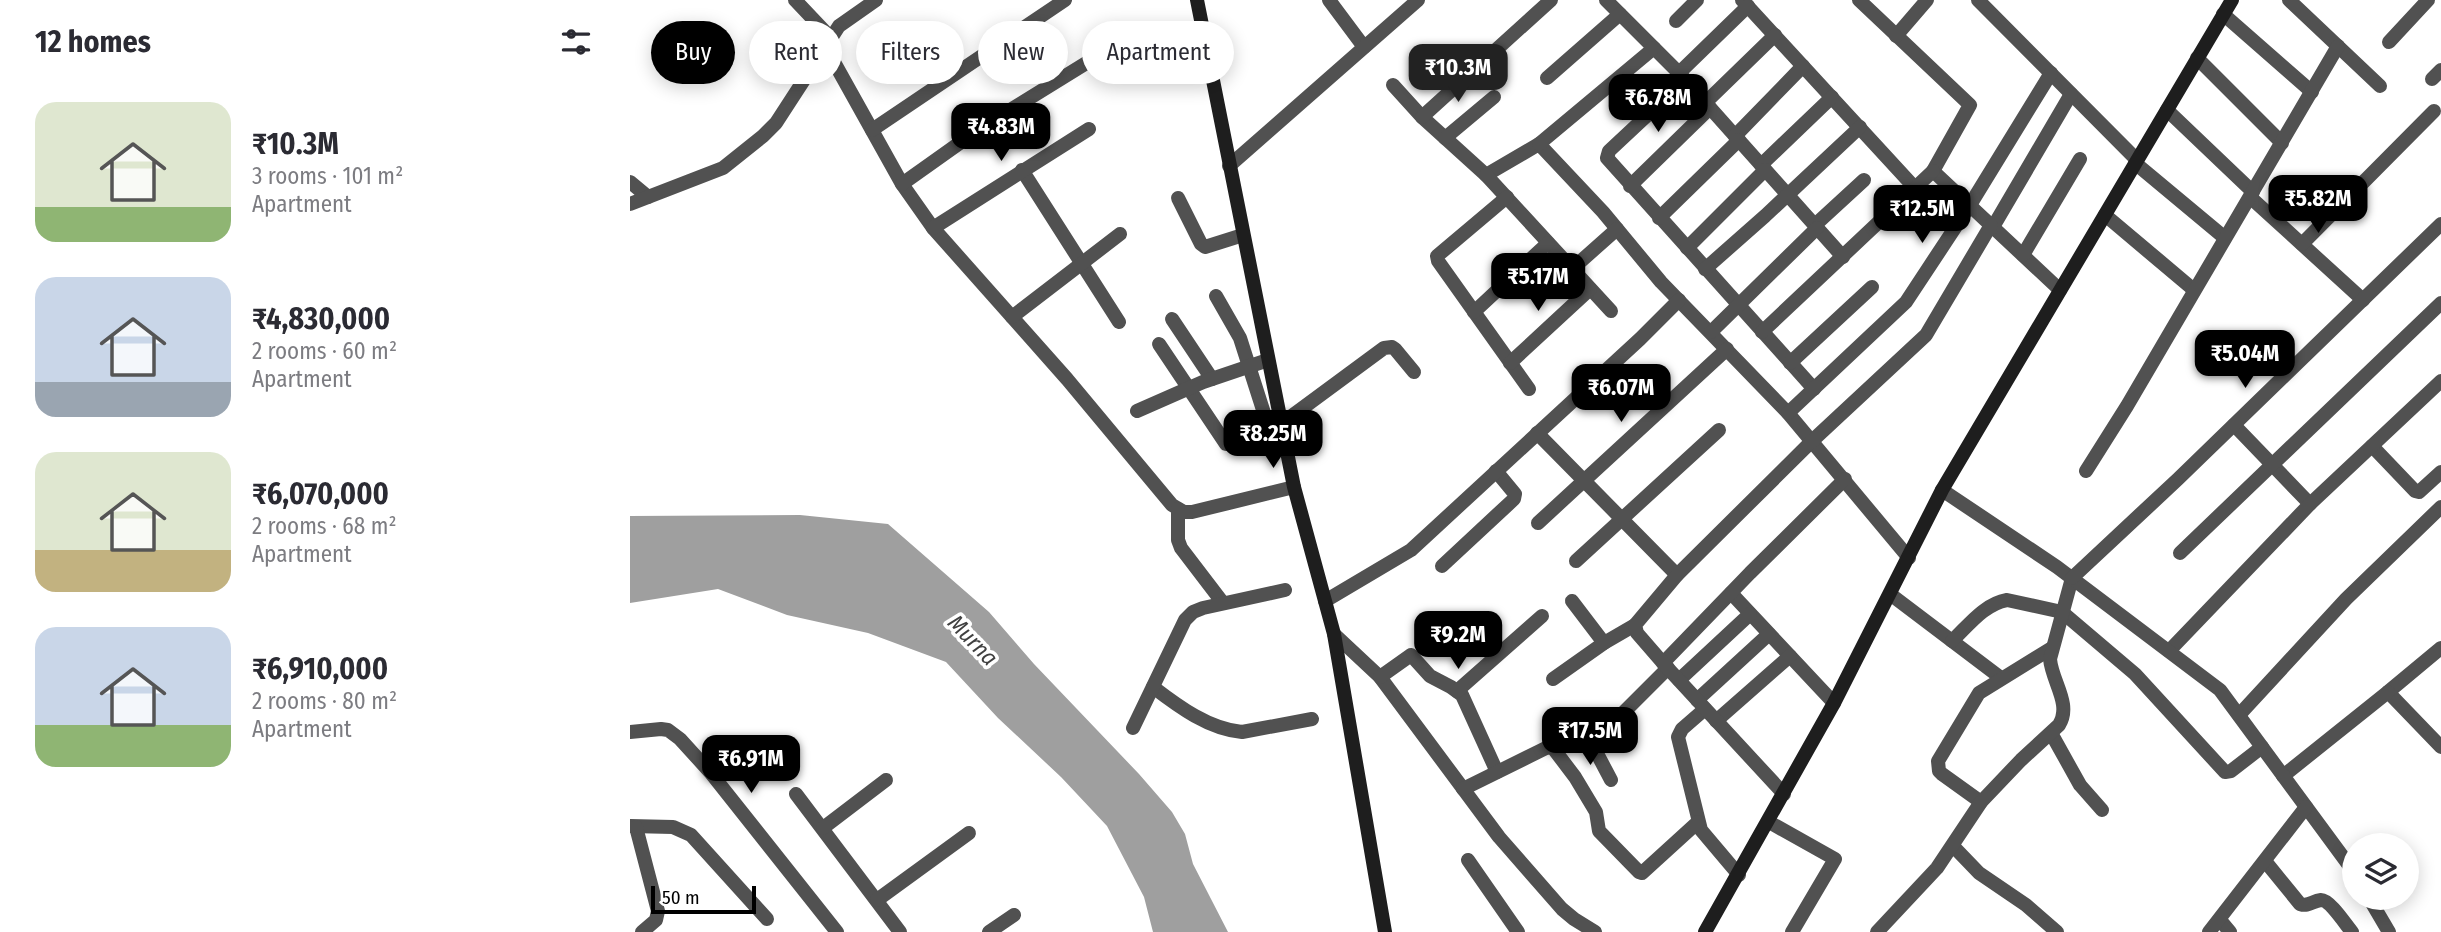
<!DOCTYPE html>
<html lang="en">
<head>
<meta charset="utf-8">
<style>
	body { margin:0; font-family:"Fira Sans Condensed",sans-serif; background:#f2f2f3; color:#2b2b33; height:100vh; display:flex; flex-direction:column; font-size:26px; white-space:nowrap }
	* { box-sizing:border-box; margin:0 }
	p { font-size:23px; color:#7c7c81 }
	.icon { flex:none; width:38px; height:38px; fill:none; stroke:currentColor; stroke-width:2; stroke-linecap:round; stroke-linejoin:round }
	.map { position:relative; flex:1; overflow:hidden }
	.sheet { display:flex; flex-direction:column; background:#fff; width:630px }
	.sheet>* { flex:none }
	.banner { position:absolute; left:21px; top:21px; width:665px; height:63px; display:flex; gap:14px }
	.fabs { position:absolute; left:1712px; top:833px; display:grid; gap:14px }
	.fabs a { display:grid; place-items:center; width:77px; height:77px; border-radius:50%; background:#fff; box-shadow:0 4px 18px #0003; font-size:35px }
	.scale { position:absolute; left:21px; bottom:18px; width:105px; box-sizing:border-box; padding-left:7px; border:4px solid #000; border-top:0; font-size:19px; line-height:24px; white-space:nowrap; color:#000; -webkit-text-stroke:5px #fff; paint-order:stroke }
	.price { position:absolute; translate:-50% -60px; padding:0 16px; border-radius:14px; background:#000; color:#fff; font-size:23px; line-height:46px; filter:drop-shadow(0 2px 4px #0008) }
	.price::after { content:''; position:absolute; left:50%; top:42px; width:21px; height:16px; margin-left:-10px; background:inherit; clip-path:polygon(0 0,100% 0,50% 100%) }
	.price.selected { background:#222; color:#fff }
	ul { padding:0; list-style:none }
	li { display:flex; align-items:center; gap:21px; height:175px; padding:0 35px }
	li span { display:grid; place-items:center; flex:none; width:196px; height:140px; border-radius:21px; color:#555 }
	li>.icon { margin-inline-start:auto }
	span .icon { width:84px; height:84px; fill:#fffc; stroke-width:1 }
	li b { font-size:30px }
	h2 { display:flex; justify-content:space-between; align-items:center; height:84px; padding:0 35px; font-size:30px }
	.pill { padding:0 24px; border-radius:32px; background:#fff; box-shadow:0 4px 18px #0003; font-size:24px; line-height:63px }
	.pill.selected { background:#000; color:#fff }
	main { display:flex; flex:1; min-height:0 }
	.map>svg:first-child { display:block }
	.water { fill:#9f9f9f }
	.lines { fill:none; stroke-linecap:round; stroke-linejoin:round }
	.minor { stroke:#515151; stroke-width:14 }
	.tertiary { stroke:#515151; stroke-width:14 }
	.secondary { stroke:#1e1e1e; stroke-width:14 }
	.labels { text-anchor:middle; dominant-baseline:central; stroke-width:7; stroke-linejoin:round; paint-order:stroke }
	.water-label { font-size:23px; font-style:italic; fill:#404040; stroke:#fff }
</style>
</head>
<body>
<main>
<section class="sheet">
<h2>12 homes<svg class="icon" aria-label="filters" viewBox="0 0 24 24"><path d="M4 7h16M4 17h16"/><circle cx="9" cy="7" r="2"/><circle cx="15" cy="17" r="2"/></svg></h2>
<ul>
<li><span style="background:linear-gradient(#dfe7d0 75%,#8fb573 0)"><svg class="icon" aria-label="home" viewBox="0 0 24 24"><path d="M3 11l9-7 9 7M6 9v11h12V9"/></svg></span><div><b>₹10.3M</b><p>3 rooms · 101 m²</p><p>Apartment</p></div></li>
<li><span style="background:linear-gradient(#c9d6e8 75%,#9aa5b1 0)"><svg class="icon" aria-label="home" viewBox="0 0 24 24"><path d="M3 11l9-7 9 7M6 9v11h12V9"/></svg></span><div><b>₹4,830,000</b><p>2 rooms · 60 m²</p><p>Apartment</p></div></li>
<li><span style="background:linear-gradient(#dfe7d0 70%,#c2b280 0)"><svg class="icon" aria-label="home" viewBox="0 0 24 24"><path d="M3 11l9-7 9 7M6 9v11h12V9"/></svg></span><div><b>₹6,070,000</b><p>2 rooms · 68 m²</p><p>Apartment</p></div></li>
<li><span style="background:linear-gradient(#c9d6e8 70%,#8fb573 0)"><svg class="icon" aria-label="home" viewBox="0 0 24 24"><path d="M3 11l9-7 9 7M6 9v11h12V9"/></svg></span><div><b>₹6,910,000</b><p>2 rooms · 80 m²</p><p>Apartment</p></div></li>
</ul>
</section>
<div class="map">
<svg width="1811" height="932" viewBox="0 0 1811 932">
	<rect width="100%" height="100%" fill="#fff"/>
	<polygon class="water" points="170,515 258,524 359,612 404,664 509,774 542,812 555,834 563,864 598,932 523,932 514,897 477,826 431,777 368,718 316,662 238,633 157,615 88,589 0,603 0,516"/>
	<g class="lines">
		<g class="minor">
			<polyline points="165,0 201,38"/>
			<polyline points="699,0 734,47"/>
			<polyline points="976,0 1049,73 1213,257"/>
			<polyline points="1112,0 1285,188"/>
			<polyline points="1229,0 1340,105 1303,171 1430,290"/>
			<polyline points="1348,0 1507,160"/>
			<polyline points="1659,0 1750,86"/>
			<polyline points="1593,14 1682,92"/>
			<polyline points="1046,21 1067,0"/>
			<polyline points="1266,36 1297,0"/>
			<polyline points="1759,42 1798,0"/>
			<polyline points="195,46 272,184 303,228 437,379 542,505 554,512 562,512 664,487"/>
			<polyline points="1567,58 1652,143"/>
			<polyline points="1049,73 1118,6"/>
			<polyline points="917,78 990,14"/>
			<polyline points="1802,79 1811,70"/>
			<polyline points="1055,80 979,151 977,158 1184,389"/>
			<polyline points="763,85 792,117 856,175 909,144 973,212 1031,282 1158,413 1279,558"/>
			<polyline points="1075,103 1145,35"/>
			<polyline points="1537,110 1623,192"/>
			<polyline points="792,117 921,0"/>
			<polyline points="242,130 435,0"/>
			<polyline points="1105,136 1173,66"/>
			<polyline points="815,138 864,97"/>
			<polyline points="909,144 1024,48"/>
			<polyline points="1505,163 1595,238"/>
			<polyline points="1131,165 1202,97"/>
			<polyline points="599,166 788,0"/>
			<polyline points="392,170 489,322"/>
			<polyline points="856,175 981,311"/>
			<polyline points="0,182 18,197"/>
			<polyline points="272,184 348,130 479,49"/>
			<polyline points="1000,186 1080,108"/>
			<polyline points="877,197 807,256 808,261 899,389"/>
			<polyline points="1620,197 1733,300"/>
			<polyline points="548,198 571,244 575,247 613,235"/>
			<polyline points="1475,215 1564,290"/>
			<polyline points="1029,218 1109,140"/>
			<polyline points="1185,225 1234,180"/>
			<polyline points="1363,227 1441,94"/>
			<polyline points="303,228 459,129"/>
			<polyline points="1672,244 1804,111"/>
			<polyline points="1057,248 1135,170"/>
			<polyline points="1393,255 1450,159"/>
			<polyline points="942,269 987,229"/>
			<polyline points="1075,269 1135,216 1230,127"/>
			<polyline points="586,296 610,338 642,438"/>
			<polyline points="844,312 918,243"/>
			<polyline points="382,317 490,234"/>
			<polyline points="542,319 582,379"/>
			<polyline points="1081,332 1187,228"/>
			<polyline points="1132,332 1303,171"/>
			<polyline points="529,344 596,444"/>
			<polyline points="880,363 960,289"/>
			<polyline points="1160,363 1242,287"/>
			<polyline points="507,411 573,382 638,360"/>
			<polyline points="1158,413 1276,302 1340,205 1421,73"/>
			<polyline points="651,424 754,348 762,347 765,349 784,372"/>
			<polyline points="1604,425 1680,504"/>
			<polyline points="907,433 1047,575"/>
			<polyline points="1742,446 1785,491 1789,492 1811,472"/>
			<polyline points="1456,471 1497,406 1708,46"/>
			<polyline points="548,509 548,540 551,548 593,603"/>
			<polyline points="908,523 1097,349"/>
			<polyline points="1550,553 1811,303"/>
			<polyline points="946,561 1089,430"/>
			<polyline points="812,566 884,499 885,494 866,471"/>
			<polyline points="1101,593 1204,703"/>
			<polyline points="1260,594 1371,678"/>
			<polyline points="695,601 781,550 1010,339 1049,300"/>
			<polyline points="942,601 974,643"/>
			<polyline points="704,634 750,677 869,837 932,909 944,919 965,932"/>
			<path d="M1322 641C1338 626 1354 604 1377 600L1432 612 1505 674 1595 772 1601 771 1632 747"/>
			<polyline points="1811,648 1758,692 1811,747"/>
			<polyline points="1539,651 1680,504 1811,381"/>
			<polyline points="1033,663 1120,573 1215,479"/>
			<polyline points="750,677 781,655 800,676 821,687 832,695 867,772"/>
			<polyline points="923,679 974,643 1005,625"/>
			<polyline points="1049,680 1120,614"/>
			<path d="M523 687C549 707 579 729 612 732L682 719"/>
			<polyline points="827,691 912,616"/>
			<polyline points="1067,700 1139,634"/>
			<polyline points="1075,709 1052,729 1048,737 1071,830 1109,875"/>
			<polyline points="1609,715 1716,599 1811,507"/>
			<polyline points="1086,721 1160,656"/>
			<polyline points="503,728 555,620 563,612 573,608 655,590"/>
			<polyline points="0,732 31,729 38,730 50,739 80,772 207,932"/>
			<polyline points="1421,733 1450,785 1472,810"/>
			<polyline points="1653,776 1758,692"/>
			<polyline points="981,780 962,744 1038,668"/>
			<polyline points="833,789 918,747 923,748 945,777 966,812 969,831 1009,872 1012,873 1068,822"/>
			<polyline points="166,794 270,932"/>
			<polyline points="1154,794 1033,663 1007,633 1005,625 1047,575 1182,441 1296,335 1361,225"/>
			<polyline points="1351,802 1312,774 1309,771 1308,761 1349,693 1422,648"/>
			<polyline points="1139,822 1205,859 1162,932"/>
			<polyline points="0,826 43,827 61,835 137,919"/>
			<polyline points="6,827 28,911 26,920 12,932"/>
			<polyline points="193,828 256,780"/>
			<polyline points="1323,846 1349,873 1396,905 1427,932"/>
			<polyline points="838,860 888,932"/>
			<path d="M1635 861 1670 904C1679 907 1682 901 1691 900 1700 900 1716 925 1722 932"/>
			<polyline points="247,900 339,833"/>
			<polyline points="1590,920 1600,932"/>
			<polyline points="359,932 384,915"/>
			<path d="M1247 932 1307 868 1351 802 1391 760 1429 725C1442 704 1422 682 1420 659L1442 578"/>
		</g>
		<g class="tertiary">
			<polyline points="0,204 93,168 133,136 146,123 209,26 246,0"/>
			<polyline points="1312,490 1427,567 1590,690 1724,872"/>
			<polyline points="1442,578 1548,479 1811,224"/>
			<polyline points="1739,898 1759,932"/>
			<polyline points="1579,932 1676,807"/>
		</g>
		<g class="secondary">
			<polyline points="567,0 664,487 704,634 755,932"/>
			<polyline points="1075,932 1204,703 1312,490 1602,0"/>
		</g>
	</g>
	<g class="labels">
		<g class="water-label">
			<text transform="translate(343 640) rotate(46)">Murna</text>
		</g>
	</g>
</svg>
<div class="fabs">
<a><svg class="icon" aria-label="layers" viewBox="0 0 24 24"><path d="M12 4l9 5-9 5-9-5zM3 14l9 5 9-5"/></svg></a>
</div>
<div class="scale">50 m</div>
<b class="price selected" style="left:828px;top:104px">₹10.3M</b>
<b class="price" style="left:1028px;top:134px">₹6.78M</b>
<b class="price" style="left:371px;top:163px">₹4.83M</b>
<b class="price" style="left:1688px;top:235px">₹5.82M</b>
<b class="price" style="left:1292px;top:245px">₹12.5M</b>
<b class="price" style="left:908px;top:313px">₹5.17M</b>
<b class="price" style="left:1615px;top:390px">₹5.04M</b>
<b class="price" style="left:991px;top:424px">₹6.07M</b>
<b class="price" style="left:643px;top:470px">₹8.25M</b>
<b class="price" style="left:828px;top:671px">₹9.2M</b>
<b class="price" style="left:960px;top:767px">₹17.5M</b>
<b class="price" style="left:121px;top:795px">₹6.91M</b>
<div class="banner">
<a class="pill selected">Buy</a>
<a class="pill">Rent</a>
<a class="pill">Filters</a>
<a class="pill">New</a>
<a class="pill">Apartment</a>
</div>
</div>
</main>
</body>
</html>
